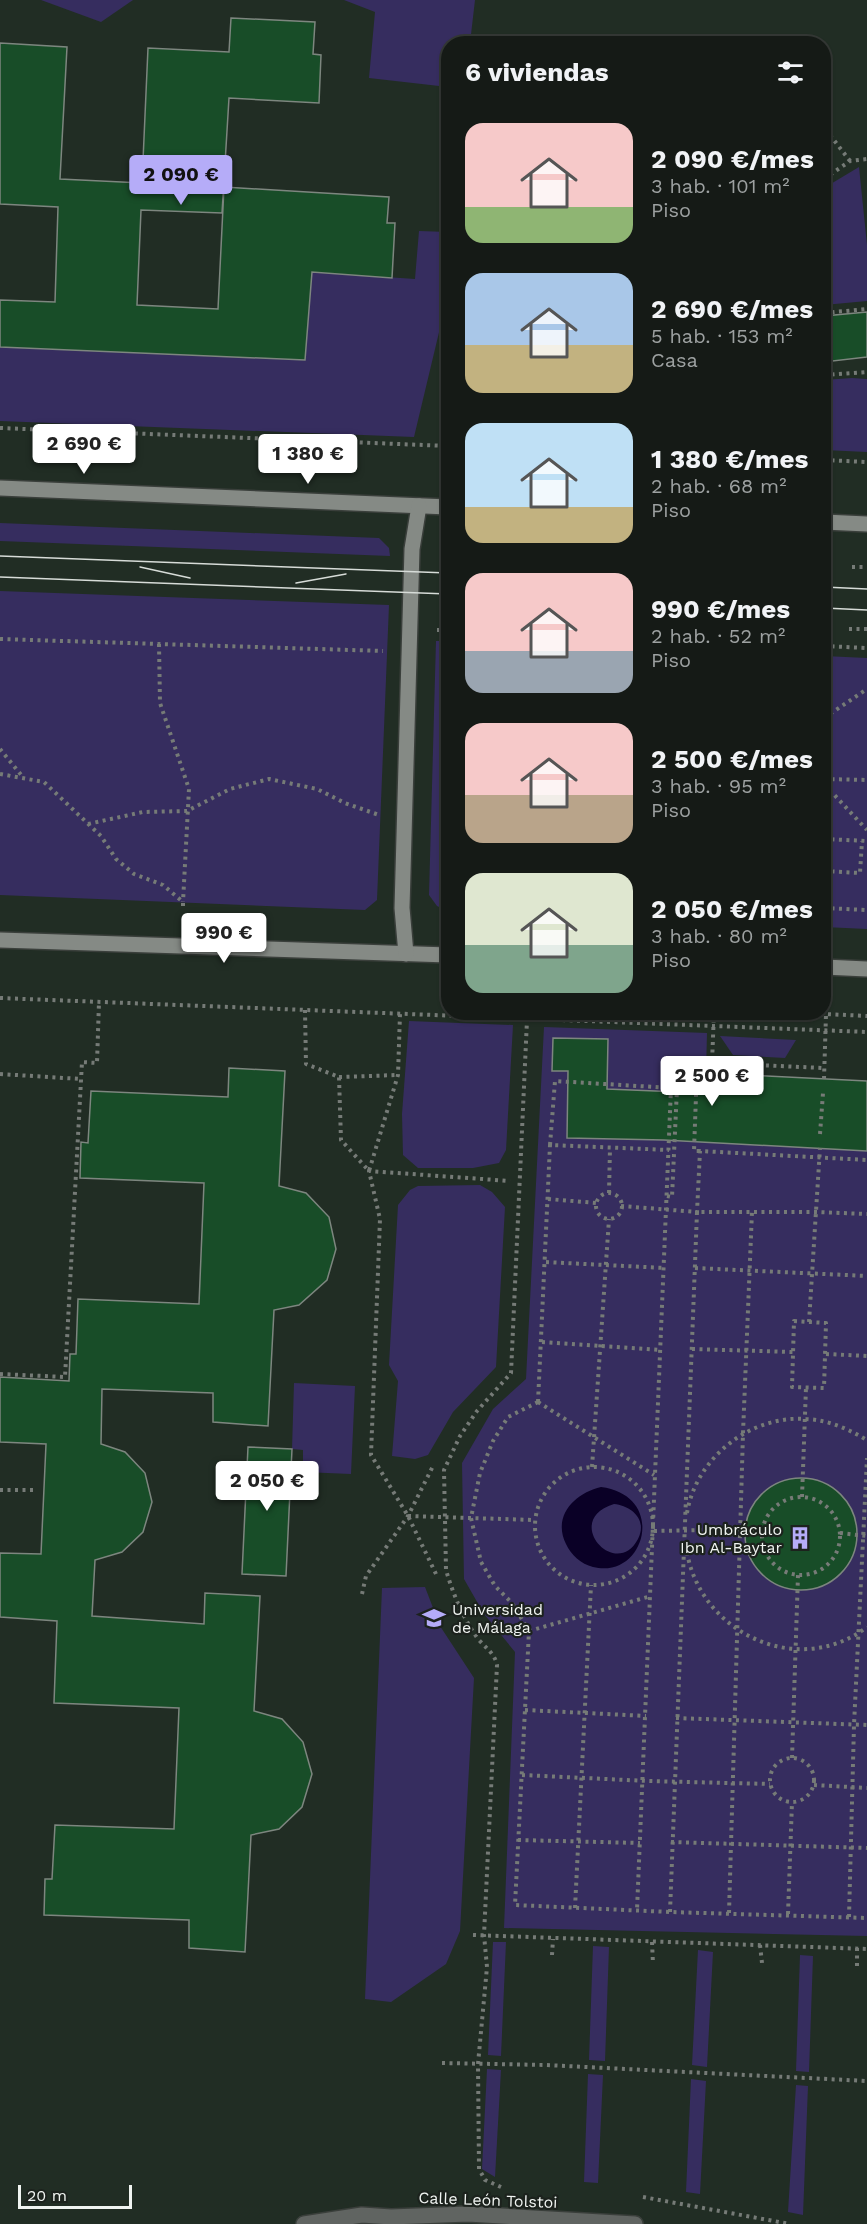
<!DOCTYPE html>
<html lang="es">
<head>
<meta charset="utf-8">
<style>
	body { margin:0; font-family:"Work Sans",sans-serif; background:#222723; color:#f1f3f6; height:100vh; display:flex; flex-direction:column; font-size:22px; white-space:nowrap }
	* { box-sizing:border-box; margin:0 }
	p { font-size:20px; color:#9da1a1 }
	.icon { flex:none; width:33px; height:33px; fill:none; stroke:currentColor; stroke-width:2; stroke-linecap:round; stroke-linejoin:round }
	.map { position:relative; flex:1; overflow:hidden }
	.details { position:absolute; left:441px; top:36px; width:390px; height:984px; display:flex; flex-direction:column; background:#151a16; border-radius:24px; box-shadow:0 2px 4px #0004,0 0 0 2px #343835 }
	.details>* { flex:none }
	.scale { position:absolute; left:18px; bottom:15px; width:114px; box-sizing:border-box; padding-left:6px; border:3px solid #f0f4f1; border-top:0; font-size:16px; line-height:21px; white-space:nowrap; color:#f0f4f1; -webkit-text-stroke:4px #1c221d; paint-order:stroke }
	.price { position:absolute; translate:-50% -51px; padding:0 14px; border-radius:6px; background:#fff; color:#222; font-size:20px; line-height:39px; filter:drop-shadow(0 2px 3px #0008) }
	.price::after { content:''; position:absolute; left:50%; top:36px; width:18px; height:14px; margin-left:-9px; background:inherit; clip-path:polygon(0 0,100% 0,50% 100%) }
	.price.active { background:#b5acf8; color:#111 }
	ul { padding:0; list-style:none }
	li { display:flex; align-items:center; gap:18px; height:150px; padding:0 24px }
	li span { display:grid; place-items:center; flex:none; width:168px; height:120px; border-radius:18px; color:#555 }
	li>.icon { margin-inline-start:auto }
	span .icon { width:72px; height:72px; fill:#fffc; stroke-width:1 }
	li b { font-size:26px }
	h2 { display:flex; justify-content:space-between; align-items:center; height:72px; padding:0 24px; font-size:26px }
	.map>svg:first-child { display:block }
	.built { fill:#212d24; fill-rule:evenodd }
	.green { fill:#362d5f }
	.water { fill:#0a0026; fill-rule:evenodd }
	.building { fill:#184d28; stroke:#7d867f; stroke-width:1.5 }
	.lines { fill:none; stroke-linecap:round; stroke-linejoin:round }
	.street-casing { stroke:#3a3f3b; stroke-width:18 }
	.secondary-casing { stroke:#3a3f3b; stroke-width:18 }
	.path { stroke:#767b77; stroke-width:4; stroke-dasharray:3 4.5; stroke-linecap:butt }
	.street { stroke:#606461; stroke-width:15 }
	.secondary { stroke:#858a85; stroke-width:15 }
	.tram { stroke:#d7dcd8; stroke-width:1.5 }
	.labels { text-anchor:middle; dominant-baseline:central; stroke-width:4.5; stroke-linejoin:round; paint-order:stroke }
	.poi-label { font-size:16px; fill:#f0f4f1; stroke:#1c221d; text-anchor:end }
	.street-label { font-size:16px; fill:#f0f4f1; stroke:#1c221d }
</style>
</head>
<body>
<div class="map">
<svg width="867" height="2224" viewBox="0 0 867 2224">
	<rect width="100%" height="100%" fill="#1c221d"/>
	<path class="built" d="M0 0H867V2224H0ZM448 44H824V1012H448Z"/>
	<g class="green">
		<polygon points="41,0 133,0 101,22"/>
		<polygon points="344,0 475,0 470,43 448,44 448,87 369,78 375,12"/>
		<polygon points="859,167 867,245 867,301 824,305 824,188"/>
		<polygon points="419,231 448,232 446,303 414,437 0,421 0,347 305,360 312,272 415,279"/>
		<polygon points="852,378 867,379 867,452 824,450 824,380"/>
		<polygon points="0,523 379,538 389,548 390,556 0,541"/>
		<polygon points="0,591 389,605 377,900 365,910 0,895"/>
		<polygon points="436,641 448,641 448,911 437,906 429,895"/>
		<polygon points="824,656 867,658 867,929 824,927"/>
		<polygon points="409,1021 513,1025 506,1150 499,1163 473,1168 418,1168 403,1155 402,1114"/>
		<polygon points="544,1027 707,1033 706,1073 867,1081 867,1936 504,1928 515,1652 484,1614 464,1579 462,1463 493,1409 526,1379"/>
		<polygon points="720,1036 796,1040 785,1058 733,1055"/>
		<polygon points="480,1185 492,1192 505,1207 496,1367 453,1412 428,1455 415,1459 392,1456 398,1381 389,1365 398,1205 410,1190 418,1186"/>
		<polygon points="294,1383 355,1386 351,1474 303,1472 303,1450 292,1449"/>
		<polygon points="425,1587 440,1626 474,1678 460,1931 446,1964 391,2002 365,1999 382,1588"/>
		<polygon points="493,1942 506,1942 501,2056 488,2055"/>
		<polygon points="593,1946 609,1947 605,2061 589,2060"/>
		<polygon points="698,1950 713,1952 707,2067 692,2065"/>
		<polygon points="800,1955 813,1956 809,2072 796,2071"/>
		<polygon points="487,2069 501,2070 495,2177 482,2169"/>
		<polygon points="588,2074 603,2075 598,2183 584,2182"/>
		<polygon points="691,2079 706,2081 700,2194 686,2192"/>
		<polygon points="796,2085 808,2086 803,2215 788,2212"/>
	</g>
	<path class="water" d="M601 1487C668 1496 645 1580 593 1567 581 1564 571 1555 566 1544 552 1516 575 1493 601 1487ZM614 1504C631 1506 648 1519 638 1539 616 1581 561 1520 614 1504Z"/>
	<g class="building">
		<polygon points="231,18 315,22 313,54 321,55 319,103 229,98 222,213 141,210 137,305 218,309 224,187 389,197 387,223 395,223 392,278 312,272 305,360 0,347 0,300 55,302 58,207 0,204 0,43 67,47 60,179 142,183 148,48 229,52"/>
		<polygon points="867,312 867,357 824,362 824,316"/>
		<polygon points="553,1038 608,1039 607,1089 704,1093 705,1073 867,1081 867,1151 664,1140 567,1138 568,1071 552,1071"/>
		<polygon points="229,1068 285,1071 279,1186 306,1193 329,1217 336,1249 327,1280 299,1305 274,1310 268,1426 213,1422 213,1393 102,1389 101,1444 125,1452 145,1473 152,1502 143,1532 122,1552 95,1560 92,1616 204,1624 205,1593 260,1596 254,1711 282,1719 303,1742 312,1774 302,1807 279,1829 251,1835 245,1952 189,1948 189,1920 44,1915 45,1879 52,1879 55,1825 174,1829 179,1708 54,1703 57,1621 0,1617 0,1553 41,1554 46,1444 0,1442 0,1377 69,1381 70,1354 76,1354 78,1299 199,1304 204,1183 80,1178 81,1142 88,1143 91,1091 228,1097"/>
		<polygon points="248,1447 292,1449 286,1576 242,1574"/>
		<circle cx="801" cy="1534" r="56"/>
	</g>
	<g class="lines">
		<g class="street-casing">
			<polyline id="street" points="304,2224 362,2215 391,2217 468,2214 635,2224"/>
		</g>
		<g class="secondary-casing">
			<g id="secondary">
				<polyline points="0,488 448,507"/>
				<polyline points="824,522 867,524"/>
				<polyline points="0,940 448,955"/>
				<polyline points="406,954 402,908 412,549 419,506"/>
				<polyline points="824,967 867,969"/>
			</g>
		</g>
		<g class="path">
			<polyline points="830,135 850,161"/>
			<polyline points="824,179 850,161 867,159"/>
			<polyline points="824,313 867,309"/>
			<polyline points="824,375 867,372"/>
			<polyline points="0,428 448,446"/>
			<polyline points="824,460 867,462"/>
			<polyline points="852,567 867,567"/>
			<polyline points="849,629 867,629"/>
			<polyline points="437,630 448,630"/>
			<polyline points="0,639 383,651"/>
			<polyline points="159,644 160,703 189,789 183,902"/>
			<polyline points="824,646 867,648"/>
			<polyline points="824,715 828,715 824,768"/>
			<polyline points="824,718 867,689"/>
			<polyline points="0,749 22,776"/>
			<polyline points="0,774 44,782 101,836 116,859 134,874 163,885 183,902 183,910"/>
			<polyline points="824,779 867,780"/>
			<polyline points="824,781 827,787 826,839"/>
			<polyline points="824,789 827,787 867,830"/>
			<polyline points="88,824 143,812 187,811 230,789 269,779 317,789 345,803 379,815"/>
			<polyline points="824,871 826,839 867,841"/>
			<polyline points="824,871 860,873 862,841"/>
			<polyline points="824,908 867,910"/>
			<polyline points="0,998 867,1032"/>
			<polyline points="305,1010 306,1064 339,1077 341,1140 369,1171 398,1075 400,1014"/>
			<polyline points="714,1012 712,1063 824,1068"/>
			<polyline points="783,1012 867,1016"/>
			<polyline points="0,1074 81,1079"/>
			<polyline points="339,1077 398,1075"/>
			<polyline points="824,1079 826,1014"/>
			<polyline points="820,1134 823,1093"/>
			<polyline points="550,1145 555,1081 671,1088 637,1910"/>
			<polyline points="609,1193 610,1148"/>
			<circle cx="609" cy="1206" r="13"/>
			<polyline points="667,1196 672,1197 678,1067 697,1068 694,1151 700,1151"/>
			<polyline points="548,1199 596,1203"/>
			<polyline points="621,1206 697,1212 700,1151 867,1160"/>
			<polyline points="546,1262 665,1268"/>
			<polyline points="695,1268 867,1276"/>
			<polygon points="794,1321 826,1323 824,1388 792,1387"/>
			<polyline points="809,1322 820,1148"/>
			<polyline points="542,1342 661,1350"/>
			<polyline points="692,1349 793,1352"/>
			<polyline points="826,1354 867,1356"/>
			<polyline points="0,1374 65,1377 82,1062 97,1063 99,1002"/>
			<polyline points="538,1402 508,1417 493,1441 480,1473 471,1518 481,1562 495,1586 512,1603 529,1631 515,1905 670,1912 867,1918"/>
			<polyline points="538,1402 550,1145 669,1150"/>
			<polyline points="538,1402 654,1475"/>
			<polyline points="592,1467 609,1219"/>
			<circle cx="594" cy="1526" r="59"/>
			<polyline points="0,1490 37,1490"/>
			<polyline points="802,1497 806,1387"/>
			<circle cx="801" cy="1536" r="39"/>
			<path d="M687 1513C696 1458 750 1415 806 1419 829 1420 848 1429 867 1440"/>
			<polyline points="408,1516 534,1520"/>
			<polyline points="654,1531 762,1529"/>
			<polyline points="840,1533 867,1536"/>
			<path d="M686 1545C695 1630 796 1681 867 1627"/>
			<polyline points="436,1574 408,1516 371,1455 380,1219 369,1171 510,1181"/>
			<polyline points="362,1594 366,1576 408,1516 433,1466"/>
			<polyline points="529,1631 651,1596"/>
			<polyline points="525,1710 646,1716"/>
			<polyline points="676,1718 867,1725"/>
			<circle cx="792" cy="1780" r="22"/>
			<polyline points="792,1758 798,1575"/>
			<polyline points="522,1775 648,1781 770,1784"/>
			<polyline points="814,1785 867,1788"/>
			<polyline points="518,1840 640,1843"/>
			<polyline points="671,1842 867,1848"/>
			<polyline points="575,1908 591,1585"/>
			<polyline points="670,1912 697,1212 816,1212 867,1214"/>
			<polyline points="729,1913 743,1433 752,1211"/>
			<polyline points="788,1914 792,1802"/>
			<polyline points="849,1917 854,1725 867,1458"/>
			<polyline points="473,1935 867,1949"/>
			<polyline points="652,1942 653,1964"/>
			<polyline points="760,1945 762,1963"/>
			<polyline points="552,1955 553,1939"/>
			<polyline points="857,1966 857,1948"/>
			<polyline points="442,2063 546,2065 867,2081"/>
			<path d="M501 2187 485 2180 479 2169 478 2064 487 1967 484 1935 497 1665C495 1654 486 1648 478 1639 463 1618 453 1594 446 1570L444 1470 460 1436 477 1411 511 1373 527 1020"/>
			<polyline points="643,2197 790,2224"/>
		</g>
		<use href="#street" class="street"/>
		<use href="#secondary" class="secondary"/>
		<g class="tram">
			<polyline points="0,556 448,573"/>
			<polyline points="140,567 190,578"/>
			<polyline points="0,577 448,594"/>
			<polyline points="296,583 346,574"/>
			<polyline points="824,587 867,589"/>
			<polyline points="824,608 867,610"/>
		</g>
	</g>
	<defs>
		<g id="building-bare" transform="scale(1.8)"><path d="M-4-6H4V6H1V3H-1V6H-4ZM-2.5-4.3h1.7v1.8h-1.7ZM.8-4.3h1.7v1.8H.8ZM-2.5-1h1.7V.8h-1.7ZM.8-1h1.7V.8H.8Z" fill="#b5acf8" stroke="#1c221d" stroke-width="2.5" paint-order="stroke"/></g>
		<g id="university-bare" transform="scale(1.8)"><path d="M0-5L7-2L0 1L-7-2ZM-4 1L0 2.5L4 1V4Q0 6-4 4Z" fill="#b5acf8" stroke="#1c221d" stroke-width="2.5" paint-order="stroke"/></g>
	</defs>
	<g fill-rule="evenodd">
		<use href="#building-bare" x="800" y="1538"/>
		<use href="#university-bare" x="434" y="1618"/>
	</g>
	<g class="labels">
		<g class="poi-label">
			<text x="782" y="1529">Umbráculo<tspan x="782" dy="18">Ibn Al-Baytar</tspan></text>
			<text x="452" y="1609" text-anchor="start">Universidad<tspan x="452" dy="18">de Málaga</tspan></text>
		</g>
		<g class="street-label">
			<text transform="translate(488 2200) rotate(2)">Calle León Tolstoi</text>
		</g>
	</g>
</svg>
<div class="scale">20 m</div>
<b class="price active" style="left:181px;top:206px">2 090 €</b>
<b class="price" style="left:84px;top:475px">2 690 €</b>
<b class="price" style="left:308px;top:485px">1 380 €</b>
<b class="price" style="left:224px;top:964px">990 €</b>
<b class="price" style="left:712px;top:1107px">2 500 €</b>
<b class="price" style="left:267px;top:1512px">2 050 €</b>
<section class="details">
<h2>6 viviendas<svg class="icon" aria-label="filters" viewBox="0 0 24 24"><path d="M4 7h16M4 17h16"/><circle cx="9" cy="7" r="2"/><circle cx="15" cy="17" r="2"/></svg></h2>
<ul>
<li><span style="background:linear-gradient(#f6c9c9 70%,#8fb573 0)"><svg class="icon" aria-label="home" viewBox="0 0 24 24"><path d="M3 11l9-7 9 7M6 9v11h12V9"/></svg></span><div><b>2 090 €/mes</b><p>3 hab. · 101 m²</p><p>Piso</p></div></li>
<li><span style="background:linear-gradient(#a9c7e8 60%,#c2b280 0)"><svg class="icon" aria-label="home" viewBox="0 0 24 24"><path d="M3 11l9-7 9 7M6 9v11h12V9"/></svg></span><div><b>2 690 €/mes</b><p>5 hab. · 153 m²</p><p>Casa</p></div></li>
<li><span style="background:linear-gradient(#bfe0f5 70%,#c2b280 0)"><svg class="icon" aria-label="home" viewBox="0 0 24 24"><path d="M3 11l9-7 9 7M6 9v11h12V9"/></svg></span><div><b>1 380 €/mes</b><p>2 hab. · 68 m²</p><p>Piso</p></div></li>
<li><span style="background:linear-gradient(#f6c9c9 65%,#9aa5b1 0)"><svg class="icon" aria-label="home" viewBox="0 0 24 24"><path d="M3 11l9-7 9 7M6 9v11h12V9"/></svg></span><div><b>990 €/mes</b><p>2 hab. · 52 m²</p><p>Piso</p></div></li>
<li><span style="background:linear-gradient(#f6c9c9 60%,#b9a48a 0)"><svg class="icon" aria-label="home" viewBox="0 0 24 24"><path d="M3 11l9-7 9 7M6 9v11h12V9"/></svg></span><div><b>2 500 €/mes</b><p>3 hab. · 95 m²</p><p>Piso</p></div></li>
<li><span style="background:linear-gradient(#dfe7d0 60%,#7fa58c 0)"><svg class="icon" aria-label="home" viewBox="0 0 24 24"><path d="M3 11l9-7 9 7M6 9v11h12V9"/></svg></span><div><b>2 050 €/mes</b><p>3 hab. · 80 m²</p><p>Piso</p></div></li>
</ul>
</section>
</div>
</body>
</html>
